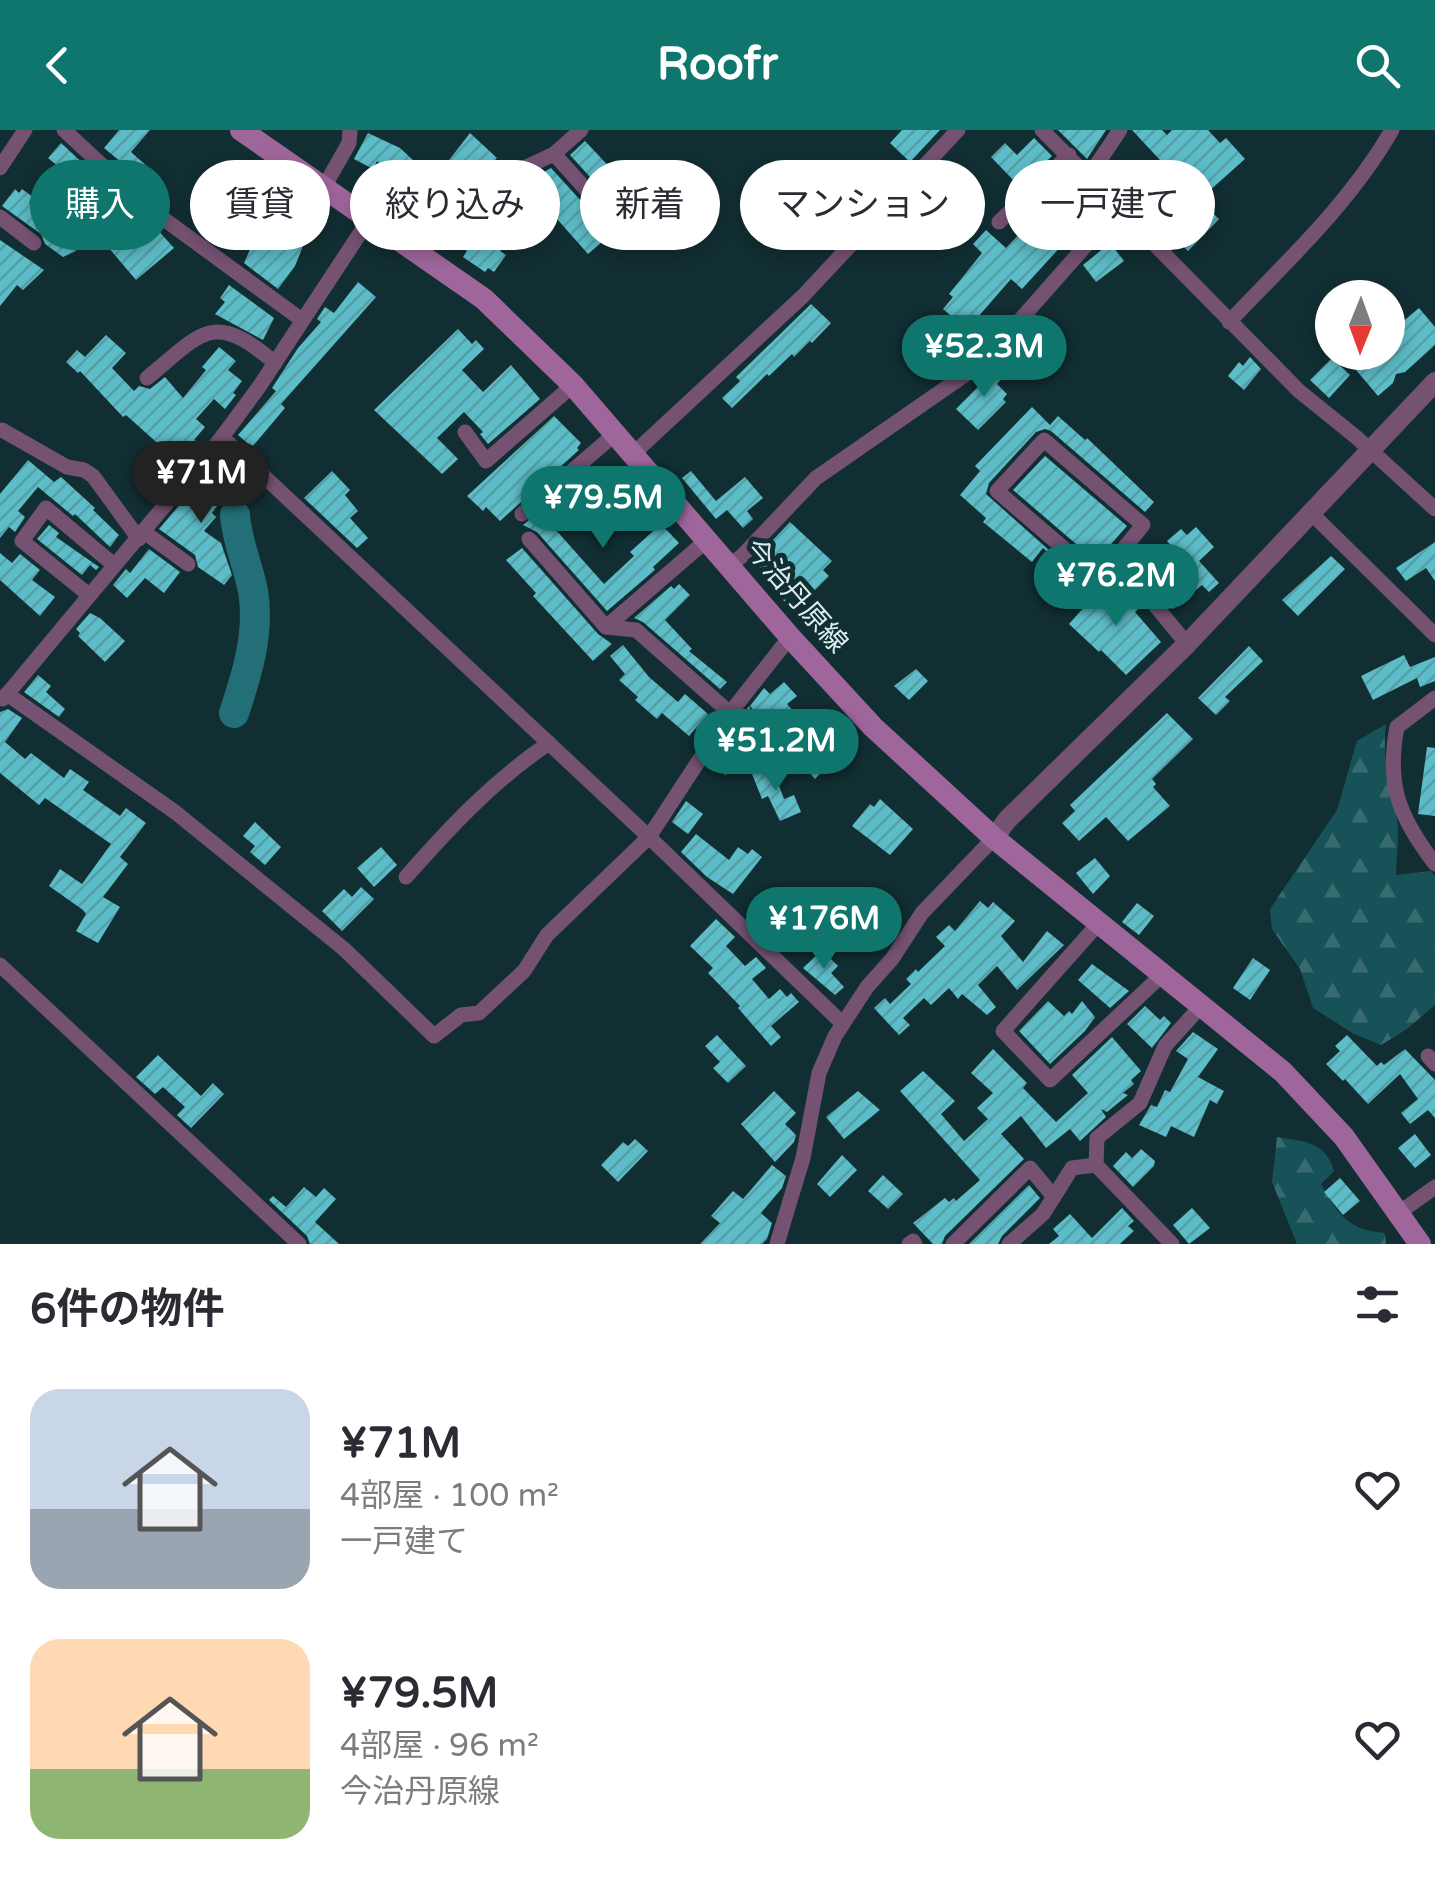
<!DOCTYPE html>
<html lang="ja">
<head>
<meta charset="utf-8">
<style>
	body { margin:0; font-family:"Varela Round","Noto Sans JP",sans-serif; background:#f7f7f7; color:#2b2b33; height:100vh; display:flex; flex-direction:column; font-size:38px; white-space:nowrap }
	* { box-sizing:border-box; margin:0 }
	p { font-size:32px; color:#7c7c81 }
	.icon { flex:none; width:55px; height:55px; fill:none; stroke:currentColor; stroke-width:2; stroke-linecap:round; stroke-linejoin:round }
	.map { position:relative; height:1114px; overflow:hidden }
	.sheet { display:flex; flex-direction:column; background:#fff; flex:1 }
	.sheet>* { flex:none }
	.hud { position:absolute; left:30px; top:30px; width:1375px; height:90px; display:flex; gap:20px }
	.needle { width:65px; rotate:181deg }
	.buttons { position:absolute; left:1315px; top:150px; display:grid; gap:20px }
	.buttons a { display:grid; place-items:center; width:90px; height:90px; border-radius:50%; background:#fff; box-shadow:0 5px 15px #0003; font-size:50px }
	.price { position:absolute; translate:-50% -85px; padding:0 22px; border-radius:35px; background:#0f766e; color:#fff; font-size:32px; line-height:65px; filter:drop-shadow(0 2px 5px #0008) }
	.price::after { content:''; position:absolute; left:50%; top:60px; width:30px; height:22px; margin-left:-15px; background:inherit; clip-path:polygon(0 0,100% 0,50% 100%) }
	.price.active { background:#222; color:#fff }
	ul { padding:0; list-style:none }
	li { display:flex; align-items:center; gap:30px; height:250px; padding:0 30px }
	li span { display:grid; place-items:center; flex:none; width:280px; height:200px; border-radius:30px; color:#555 }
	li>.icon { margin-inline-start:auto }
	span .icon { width:120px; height:120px; fill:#fffc; stroke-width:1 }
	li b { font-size:42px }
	h2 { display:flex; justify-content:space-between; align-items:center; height:120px; padding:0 30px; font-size:42px }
	.tag { padding:0 35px; border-radius:45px; background:#fff; box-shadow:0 5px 15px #0003; font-size:35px; line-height:90px }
	.tag.active { background:#0f766e; color:#fff }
	header { display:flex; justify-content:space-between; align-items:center; height:130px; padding:0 30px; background:#0f766e; color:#fff; font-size:45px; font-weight:700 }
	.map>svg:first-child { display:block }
	.forest { fill:url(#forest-firs) }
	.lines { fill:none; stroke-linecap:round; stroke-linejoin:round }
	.river { stroke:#226f77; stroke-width:30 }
	.building { fill:url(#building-hatch) }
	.minor { stroke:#755172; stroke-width:15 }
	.tertiary { stroke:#755172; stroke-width:20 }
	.secondary { stroke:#9f669b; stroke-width:22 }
	.labels { text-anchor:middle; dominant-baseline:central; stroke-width:10; stroke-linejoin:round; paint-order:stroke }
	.street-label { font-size:28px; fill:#dcedef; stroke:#112e32 }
</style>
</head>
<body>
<header><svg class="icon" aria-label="back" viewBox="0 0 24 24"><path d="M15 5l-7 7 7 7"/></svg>Roofr<svg class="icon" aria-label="search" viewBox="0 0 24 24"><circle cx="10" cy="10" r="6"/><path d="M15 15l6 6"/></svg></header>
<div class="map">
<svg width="1435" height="1114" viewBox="0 0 1435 1114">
	<defs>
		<pattern id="forest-firs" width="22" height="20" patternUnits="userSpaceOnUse" patternTransform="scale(2.5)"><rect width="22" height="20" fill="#175258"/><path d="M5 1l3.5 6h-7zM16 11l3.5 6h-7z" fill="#386b70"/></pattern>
		<pattern id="building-hatch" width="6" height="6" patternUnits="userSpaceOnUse" patternTransform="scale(2.5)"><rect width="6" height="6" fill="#5cbcc7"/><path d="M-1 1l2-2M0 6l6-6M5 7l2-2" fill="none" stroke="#569fa7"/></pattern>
	</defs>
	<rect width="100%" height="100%" fill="#112e32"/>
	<g class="forest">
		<path d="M1386 594C1380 638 1398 667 1398 705 1398 718 1396 731 1396 745L1431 741 1435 747V875L1407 899 1381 915 1354 904 1313 878 1300 839 1272 799 1270 779 1337 680 1357 611Z"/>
		<path d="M1277 1007C1303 1011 1327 1012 1334 1041L1321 1054C1338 1085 1348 1100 1385 1103L1386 1114H1297L1272 1052Z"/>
	</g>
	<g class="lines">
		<path class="river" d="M234 583C247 544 260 503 253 461 248 435 237 412 235 385"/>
	</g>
	<g class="building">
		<polygon points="119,0 150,0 131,22 159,47 147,61 130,46 133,42 104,18"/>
		<polygon points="902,0 940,0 910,32 890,13"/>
		<polygon points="1058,0 1106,0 1087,29"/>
		<polygon points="1132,0 1162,0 1167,5 1172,0 1208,0 1220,13 1226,8 1245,29 1199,70 1219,89 1188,121 1172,106 1177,101 1147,68 1173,44"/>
		<polygon points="368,3 400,18 414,31 396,50 377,31 373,39 354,29"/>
		<polygon points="470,3 497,28 482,45 478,47 470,40 458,54 447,44 451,39 446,34"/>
		<polygon points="1034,8 1052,26 1020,57 991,27 1005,13 1017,25"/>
		<polygon points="585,11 645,75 588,124 549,80 530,97 499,62 519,53 521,55 551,38 593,84 598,87 608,85 612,78 610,69 570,25"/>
		<polygon points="61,13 89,39 77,52 48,28"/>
		<polygon points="15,59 19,63 22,59 33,67 29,73 63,102 66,101 76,121 63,127 45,114 41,104 2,76"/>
		<polygon points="459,86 504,117 500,121 506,125 494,142 488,138 485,142 463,127 467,121 460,116 463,112 443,100"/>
		<polygon points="121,94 137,113 156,98 174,118 136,150 102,110"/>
		<polygon points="261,95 303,116 295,136 278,159 244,133"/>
		<polygon points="1024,99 1038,111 1049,99 1064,113 1022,159 1011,149 964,203 953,194 956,190 943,179 953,167 949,164 982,123 973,114 986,100 1006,118"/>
		<polygon points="0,110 44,140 23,160 17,155 0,176"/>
		<polygon points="1110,113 1124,131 1096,152 1083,135"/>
		<polygon points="358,152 376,167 281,274 285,278 252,317 238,305 276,261 272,258 298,218 321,192 317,189 325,177 334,183"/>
		<polygon points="229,155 274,188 263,210 215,184 225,172 220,168"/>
		<polygon points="811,174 831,193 812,213 810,211 794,227 792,224 769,246 767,244 732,278 722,268 740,251 736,247"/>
		<polygon points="1419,178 1435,197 1435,215 1405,242 1396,244 1393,253 1378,266 1351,234 1365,222 1388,222 1388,204"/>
		<polygon points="458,199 472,214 476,210 484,219 462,240 483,262 511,235 540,269 488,314 480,304 483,302 464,282 437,308 458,329 442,344 374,280"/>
		<polygon points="106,205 126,223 112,238 134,261 139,256 150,259 165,247 183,268 206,240 202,237 219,217 236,231 228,240 242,251 233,263 236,265 225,279 214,269 196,289 205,297 194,310 201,314 183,336 126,285 123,287 80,241 78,243 66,232 77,220 85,227"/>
		<polygon points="1250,227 1261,239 1244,260 1228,246 1239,232 1243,236"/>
		<polygon points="1332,228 1350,245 1329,268 1310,250"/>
		<polygon points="992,238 1002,248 997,254 1007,264 1003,269 1006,272 978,300 956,279 981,254 977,250"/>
		<polygon points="1032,277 1050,295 1058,286 1085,310 1087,308 1154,372 1145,382 1051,301 1045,299 1036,302 989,353 986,364 1077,445 1074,448 1043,418 1032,432 983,392 986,388 960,365 980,341 975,336"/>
		<polygon points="554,286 581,313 577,318 579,320 500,391 486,377 483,381 467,366"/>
		<polygon points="1045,326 1127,396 1096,431 1013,360"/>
		<polygon points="220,327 225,331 225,342 216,352 220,356 209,370 217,376 212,383 216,387 204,401 221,413 232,445 224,455 198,437 195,425 159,399"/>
		<polygon points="28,330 54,352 61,347 95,378 93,380 119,405 110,417 75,384 73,386 38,357 18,381 25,387 15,402 9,397 0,408 0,364"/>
		<polygon points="593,337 599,344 547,390 604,454 634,426 630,422 661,394 679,413 653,437 655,440 607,481 537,402 523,395"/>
		<polygon points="332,341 350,360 345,365 358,381 350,388 368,408 357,418 304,368"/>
		<polygon points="691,341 716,371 745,347 763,368 747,381 753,389 743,398 727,380 716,389 682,348"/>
		<polygon points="790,392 832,431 823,440 829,446 794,481 767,454 772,449 753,431"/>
		<polygon points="49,395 59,403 56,407 99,437 96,440 90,435 82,445 37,409"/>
		<polygon points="1196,397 1214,417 1199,431 1219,453 1209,462 1202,455 1173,479 1144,444 1156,434 1153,431 1171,416 1167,411 1181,399 1187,405"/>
		<polygon points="1435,412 1435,451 1426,438 1406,451 1396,438"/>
		<polygon points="522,418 598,504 612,514 593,531 533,466 536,463 506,430"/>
		<polygon points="149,419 180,442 164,463 145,448 127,468 113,455 126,439 130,443"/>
		<polygon points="0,423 12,433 20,424 40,440 32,450 55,467 40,486 0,450"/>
		<polygon points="1331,426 1345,439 1298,486 1282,470"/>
		<polygon points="679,454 690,465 665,490 692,519 689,521 727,552 720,559 643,492 634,488 671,456 674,459"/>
		<polygon points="1103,456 1118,470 1128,460 1141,476 1135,482 1161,512 1126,545 1101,520 1099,522 1069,494"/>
		<polygon points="90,483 100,488 125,511 105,532 78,506 80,503 76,499"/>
		<polygon points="623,515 649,547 678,572 685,564 708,584 689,606 662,583 657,589 635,570 638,567 619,550 625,544 610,526"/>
		<polygon points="1249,516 1263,531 1225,567 1230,571 1216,585 1198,568"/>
		<polygon points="1404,525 1410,537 1435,527 1435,551 1420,557 1417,548 1373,570 1361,546"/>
		<polygon points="916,539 928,551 909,570 894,556"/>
		<polygon points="38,545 51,556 46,562 65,579 59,587 24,562"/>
		<polygon points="784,552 797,566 787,574 812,602 816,599 839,624 815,649 750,576 764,558 770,564"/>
		<polygon points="749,576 763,611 752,604 726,645 709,635"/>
		<polygon points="8,579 22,588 5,612 25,629 31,623 64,648 70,639 89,652 83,660 120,686 126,678 146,693 120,727 128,734 103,767 120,777 98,813 76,801 86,784 83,780 49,756 60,739 82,754 111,714 45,668 39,675 0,643 0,582"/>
		<polygon points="1167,583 1193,609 1152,649 1156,654 1153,657 1170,676 1128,711 1106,687 1079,711 1062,693 1075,681 1070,675"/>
		<polygon points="1427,617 1435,618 1435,686 1418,684"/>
		<polygon points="772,637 784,669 794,665 801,682 780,691 768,666 762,669 752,644"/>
		<polygon points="880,669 913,699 890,725 852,696 870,674 874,677"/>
		<polygon points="686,671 703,684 688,704 672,692"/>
		<polygon points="255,692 281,717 265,735 250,722 255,716 243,706"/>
		<polygon points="696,704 729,730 738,717 748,724 752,719 762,727 733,764 707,747 681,722"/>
		<polygon points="381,717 397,735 374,757 357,738"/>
		<polygon points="1095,728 1110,746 1093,764 1076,743"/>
		<polygon points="361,757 374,769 342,801 322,781 344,759 352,767"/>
		<polygon points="980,771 988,778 993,772 1015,791 1001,806 1023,832 1047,801 1064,815 1017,860 997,836 978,855 996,877 987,885 962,864 958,869 949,858 931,875 924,868 903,888 910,895 899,905 874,878 885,868 890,874 911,854 906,849 916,839 918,842 945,816 936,807 949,795 955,801"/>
		<polygon points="1137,773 1154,786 1139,805 1122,792"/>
		<polygon points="716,789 735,807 726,816 745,836 756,827 766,838 752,849 769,869 780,859 787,867 791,863 799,872 771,896 781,907 771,916 738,878 740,876 708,843 713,838 690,816"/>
		<polygon points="822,820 838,836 831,843 844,857 835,865 803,838"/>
		<polygon points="1253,828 1270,840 1250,870 1233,858"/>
		<polygon points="1092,834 1129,861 1110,878 1078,850"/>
		<polygon points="1048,871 1064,886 1069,881 1072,884 1082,871 1095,887 1085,901 1050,934 1019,901"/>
		<polygon points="1145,876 1160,890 1164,886 1171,893 1152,918 1127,894"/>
		<polygon points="1193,902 1218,919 1198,947 1224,961 1217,974 1210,970 1194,1007 1171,996 1166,1007 1139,995 1151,975 1157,977 1165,960 1170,962 1188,929 1176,921"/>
		<polygon points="717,905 746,936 728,953 713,938 720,932 705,916"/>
		<polygon points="1347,905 1377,936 1381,932 1384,935 1405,919 1435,950 1435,988 1428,980 1410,994 1401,983 1418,969 1400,944 1368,974 1345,949 1343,951 1326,934 1340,921 1335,916"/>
		<polygon points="1112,907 1141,941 1131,950 1134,954 1123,963 1128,965 1107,982 1101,979 1106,987 1080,1011 1070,999 1046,1018 1021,986 1001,1004 1024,1029 945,1106 942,1114 933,1114 913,1093 945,1068 949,1072 954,1068 956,1071 980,1050 900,961 923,941 955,971 941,984 964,1011 988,989 977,978 993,963 971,943 993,919 1027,953 1023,958 1056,992 1088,963 1072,945"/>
		<polygon points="158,925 201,966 213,953 224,964 191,998 177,985 185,977 163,957 155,964 136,947"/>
		<polygon points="774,961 796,983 785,994 796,1005 794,1012 775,1032 741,994"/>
		<polygon points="858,961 880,980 844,1009 826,987"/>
		<polygon points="1415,1004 1431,1025 1415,1038 1398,1018"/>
		<polygon points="635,1009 648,1021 618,1052 601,1035 623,1012 628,1016"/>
		<polygon points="1141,1019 1155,1031 1154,1036 1133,1057 1113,1036 1126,1022 1132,1028"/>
		<polygon points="842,1025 857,1040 830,1067 817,1054"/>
		<polygon points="772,1035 786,1046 782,1058 761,1083 772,1093 767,1109 762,1114 700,1114 720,1093 711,1086 733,1061 743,1069"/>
		<polygon points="883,1045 903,1064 888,1079 868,1061"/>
		<polygon points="1340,1048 1360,1071 1343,1085 1324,1062"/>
		<polygon points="1029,1055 1040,1068 1002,1106 998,1114 969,1114"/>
		<polygon points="304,1057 316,1067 324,1058 336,1069 315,1092 339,1114 310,1114 307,1106 269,1070 273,1066 286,1077"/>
		<polygon points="1122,1078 1134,1091 1128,1096 1134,1101 1120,1114 1049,1114 1059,1106 1053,1099 1070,1084 1092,1108"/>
		<polygon points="1192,1078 1210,1098 1189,1114 1173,1095"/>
	</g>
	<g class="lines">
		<g class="minor">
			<polyline points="64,0 146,76 302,190"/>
			<polyline points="1042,0 1299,261 1356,307 1435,379"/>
			<polyline points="554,24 601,76"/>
			<polyline points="0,38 25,0"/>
			<polyline points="1089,46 1120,0"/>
			<polyline points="324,57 349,13 350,0"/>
			<polyline points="0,87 34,113"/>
			<polyline points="999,92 1069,25"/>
			<polyline points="409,115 464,66 554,24 581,0"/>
			<path d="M1229 192C1287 131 1350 73 1392 0"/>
			<path d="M147 248C202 203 212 179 275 233"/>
			<polyline points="2,300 67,337 84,340 93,346 139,409"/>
			<polyline points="465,302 486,331 573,255"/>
			<polyline points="222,307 649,707 843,894"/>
			<polyline points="633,324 803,166 958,0"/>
			<polyline points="1310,382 1435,505"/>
			<polyline points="522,384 615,304"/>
			<polyline points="144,402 188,434"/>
			<polyline points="529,409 606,497 636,500 730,583"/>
			<polyline points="1116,428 1143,395 1044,310 997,361 1096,446 1116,428 1187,514"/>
			<polyline points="729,436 742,426 816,348 982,233 1118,79"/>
			<polyline points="89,465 22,411 46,378 114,435"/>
			<polyline points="606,497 707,410"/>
			<polyline points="7,564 175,682 344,819 434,906 461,885 479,883 524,841 547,805 649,707 730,583 790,507"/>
			<path d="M1435 568 1397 597C1386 655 1399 687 1435 734"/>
			<polyline points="3,569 222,307 259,257 370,88"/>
			<path d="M406 747C450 697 493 651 549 613"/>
			<polyline points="1098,794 1003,901 1050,950 1162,845"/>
			<polyline points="0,835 299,1114"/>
			<polyline points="1428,926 1435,934"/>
			<polyline points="1096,1035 1172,1114"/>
			<polyline points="1400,1082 1435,1057"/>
			<polyline points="777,1114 803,1028 819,943 835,906 867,857 892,829 922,783 994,708"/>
			<polyline points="909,1114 913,1111 915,1114"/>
			<polyline points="953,1114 1030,1038 1054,1067"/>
			<polyline points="1009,1114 1043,1084 1072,1038 1096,1035 1097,1008 1140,973 1165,916 1202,875"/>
		</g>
		<polyline class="tertiary" points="994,708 1007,690 1187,514 1435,252"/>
		<polyline class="secondary" points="241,0 484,169 573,255 790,507 873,597 994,708 1283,942 1344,1007 1420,1114"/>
	</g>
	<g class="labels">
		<g class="street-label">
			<text transform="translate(796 466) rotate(49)">今治丹原線</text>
		</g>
	</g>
</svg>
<div class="buttons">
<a><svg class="needle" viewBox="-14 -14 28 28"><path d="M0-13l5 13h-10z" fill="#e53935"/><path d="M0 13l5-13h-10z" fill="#7c7c81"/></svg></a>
</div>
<b class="price" style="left:984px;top:270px">¥52.3M</b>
<b class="price active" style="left:201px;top:396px">¥71M</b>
<b class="price" style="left:603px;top:421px">¥79.5M</b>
<b class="price" style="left:1116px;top:499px">¥76.2M</b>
<b class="price" style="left:776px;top:664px">¥51.2M</b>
<b class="price" style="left:824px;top:842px">¥176M</b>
<div class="hud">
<a class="tag active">購入</a>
<a class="tag">賃貸</a>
<a class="tag">絞り込み</a>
<a class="tag">新着</a>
<a class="tag">マンション</a>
<a class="tag">一戸建て</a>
</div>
</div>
<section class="sheet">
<h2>6件の物件<svg class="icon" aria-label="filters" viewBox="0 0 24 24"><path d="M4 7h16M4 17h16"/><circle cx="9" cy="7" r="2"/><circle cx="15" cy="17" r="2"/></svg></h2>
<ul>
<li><span style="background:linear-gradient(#c9d6e8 60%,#9aa5b1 0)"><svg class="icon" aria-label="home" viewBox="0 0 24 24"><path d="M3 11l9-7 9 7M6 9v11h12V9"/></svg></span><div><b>¥71M</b><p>4部屋 · 100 m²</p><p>一戸建て</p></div><svg class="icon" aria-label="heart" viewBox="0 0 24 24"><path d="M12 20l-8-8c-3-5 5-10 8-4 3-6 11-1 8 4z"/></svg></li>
<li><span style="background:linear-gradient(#ffd9b3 65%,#8fb573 0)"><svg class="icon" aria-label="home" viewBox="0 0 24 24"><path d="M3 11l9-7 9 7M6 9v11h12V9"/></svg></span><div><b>¥79.5M</b><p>4部屋 · 96 m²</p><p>今治丹原線</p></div><svg class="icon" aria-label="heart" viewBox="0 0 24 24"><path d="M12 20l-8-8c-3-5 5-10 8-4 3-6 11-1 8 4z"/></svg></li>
</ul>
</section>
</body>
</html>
